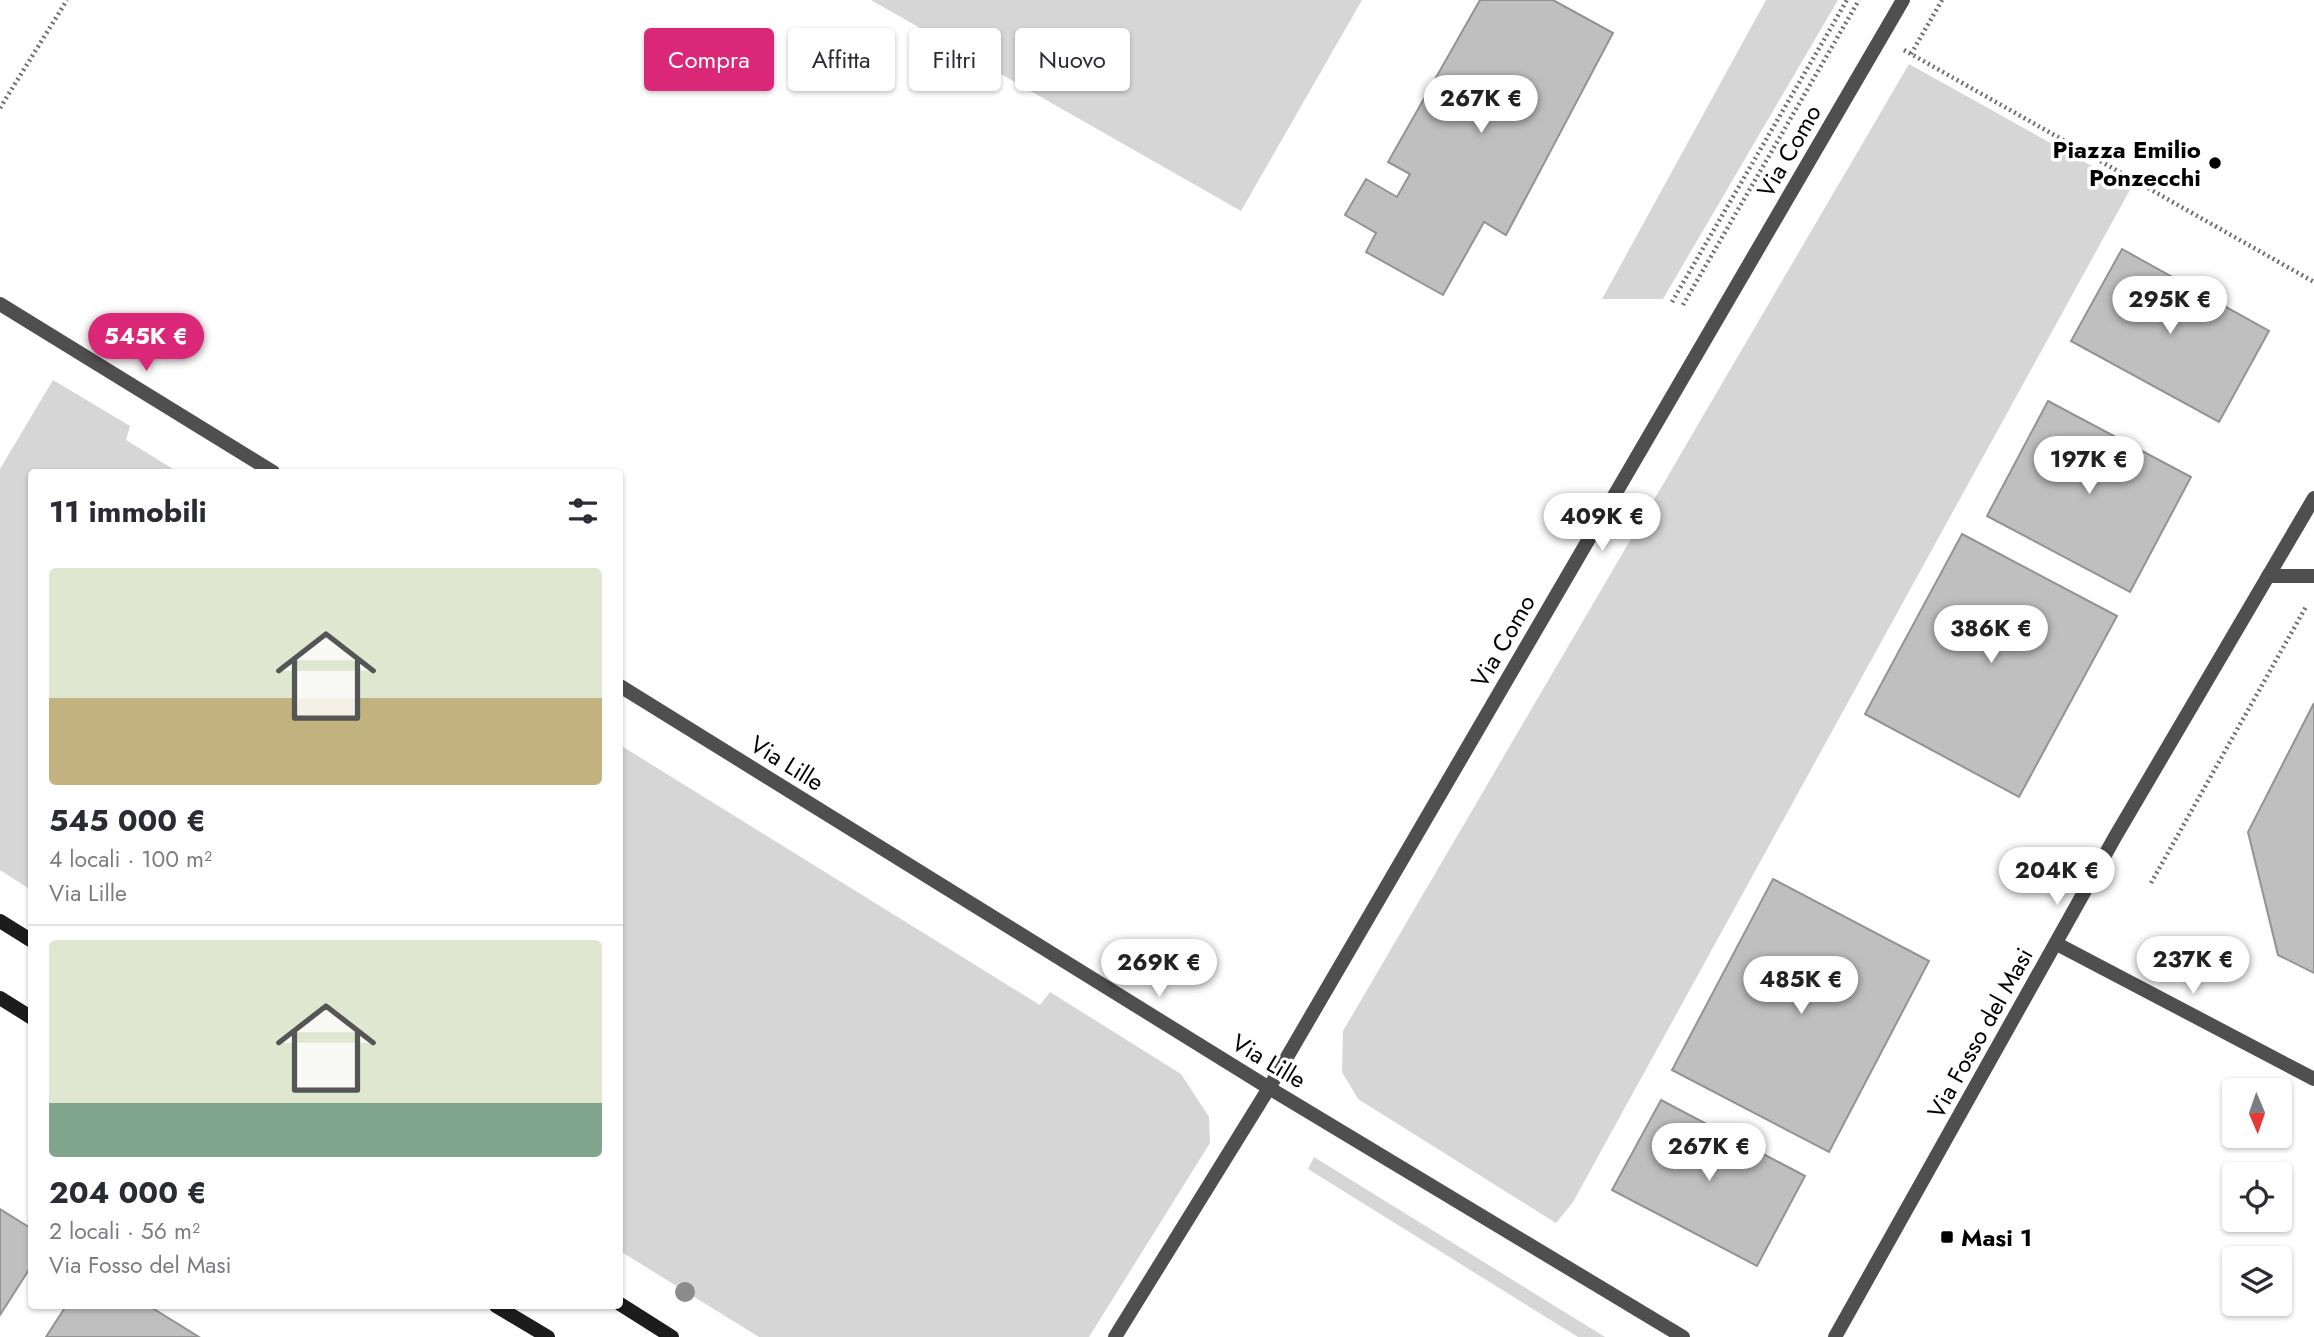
<!DOCTYPE html>
<html lang="it">
<head>
<meta charset="utf-8">
<style>
	body { margin:0; font-family:Jost,sans-serif; background:#f7f7f7; color:#2b2b33; height:100vh; display:flex; flex-direction:column; font-size:26px; white-space:nowrap }
	* { box-sizing:border-box; margin:0 }
	p { font-size:23px; color:#7c7c81 }
	.icon { flex:none; width:38px; height:38px; fill:none; stroke:currentColor; stroke-width:2; stroke-linecap:round; stroke-linejoin:round }
	.map { position:relative; flex:1; overflow:hidden }
	.side { position:absolute; left:28px; top:469px; width:595px; height:840px; display:flex; flex-direction:column; background:#fff; border-radius:7px; box-shadow:0 2px 5px #0004 }
	.side>* { flex:none }
	.banner { position:absolute; left:644px; top:28px; width:665px; height:63px; display:flex; gap:14px }
	.needle { width:46px; rotate:178deg }
	.controls { position:absolute; left:2222px; top:1078px; display:grid; gap:14px }
	.controls a { display:grid; place-items:center; width:70px; height:70px; border-radius:7px; background:#fff; box-shadow:0 2px 5px #0004; font-size:35px }
	.price { position:absolute; translate:-50% -60px; padding:0 16px; border-radius:24px; background:#fff; color:#222; font-size:23px; line-height:46px; filter:drop-shadow(0 2px 4px #0008) }
	.price::after { content:''; position:absolute; left:50%; top:42px; width:21px; height:16px; margin-left:-10px; background:inherit; clip-path:polygon(0 0,100% 0,50% 100%) }
	.price.active { background:#db2777; color:#fff }
	ul { padding:0; list-style:none }
	li { display:grid; align-content:center; gap:14px; height:371px; padding:0 21px }
	li+li { border-top:2px solid #e1e1e2 }
	li span { display:grid; place-items:center; height:217px; border-radius:7px; color:#555 }
	li>.icon { margin-inline-start:auto }
	span .icon { width:126px; height:126px; fill:#fffc; stroke-width:1 }
	li b { font-size:30px }
	h2 { display:flex; justify-content:space-between; align-items:center; height:84px; padding:0 21px; font-size:30px }
	.chip { padding:0 24px; border-radius:7px; background:#fff; box-shadow:0 2px 5px #0004; font-size:24px; line-height:63px }
	.chip.active { background:#db2777; color:#fff }
	.map>svg:first-child { display:block }
	.green { fill:#d6d6d6 }
	.building { fill:#bfbfbf; stroke:#939393; stroke-width:2 }
	.lines { fill:none; stroke-linecap:round; stroke-linejoin:round }
	.path { stroke:#717171; stroke-width:4.5; stroke-dasharray:2 3.5; stroke-linecap:butt }
	.service { stroke:#4f4f4f; stroke-width:14 }
	.minor { stroke:#4f4f4f; stroke-width:14 }
	.secondary { stroke:#1c1c1c; stroke-width:14 }
	.tree { fill:#8c8c8c }
	.poi-dot { fill:#000; stroke:#fff; stroke-width:2.5 }
	.labels { text-anchor:middle; dominant-baseline:central; stroke-width:7; stroke-linejoin:round; paint-order:stroke }
	.poi-label { font-size:24px; font-weight:bold; fill:#000; stroke:#fff; text-anchor:end }
	.street-label { font-size:24px; fill:#000; stroke:#fff }
</style>
</head>
<body>
<div class="map">
<svg width="2314" height="1337" viewBox="0 0 2314 1337">
	<rect width="100%" height="100%" fill="#fff"/>
	<g class="green">
		<polygon points="871,0 1362,0 1241,211"/>
		<polygon points="1766,0 1838,0 1663,299 1602,299"/>
		<polygon points="1909,64 2131,188 1573,1202 1556,1223 1358,1099 1342,1072 1343,1031"/>
		<polygon points="53,380 130,426 126,440 178,472 32,472 31,890 0,870 0,469"/>
		<polygon points="620,745 1040,1005 1050,992 1181,1074 1209,1117 1210,1143 1089,1337 759,1337 620,1251"/>
		<polygon points="1314,1157 1605,1337 1578,1337 1308,1169"/>
	</g>
	<g class="building">
		<polygon points="1480,0 1553,0 1613,33 1506,235 1484,222 1443,295 1366,252 1376,233 1345,215 1366,179 1397,197 1410,174 1388,162"/>
		<polygon points="2122,249 2269,331 2219,422 2071,341"/>
		<polygon points="2048,401 2191,477 2130,592 1987,516"/>
		<polygon points="1962,534 2117,616 2019,797 1865,714"/>
		<polygon points="2314,703 2314,973 2278,955 2248,832"/>
		<polygon points="1773,879 1929,961 1829,1152 1672,1070"/>
		<polygon points="1661,1100 1805,1176 1757,1266 1612,1190"/>
		<polygon points="0,1209 32,1229 32,1265 0,1315"/>
		<polygon points="66,1306 149,1306 199,1337 46,1337"/>
	</g>
	<g class="lines">
		<g class="path">
			<polyline points="1904,50 2314,282"/>
			<polyline points="1911,54 1942,0"/>
			<polyline points="0,108 67,0"/>
			<polyline points="1672,302 1847,0"/>
			<polyline points="1683,305 1859,0"/>
			<polyline points="2151,883 2307,605"/>
		</g>
		<g class="service">
			<polyline points="2268,576 2314,576"/>
			<polyline points="1115,1337 1269,1088"/>
		</g>
		<g class="minor">
			<polyline points="0,304 273,472"/>
			<polyline points="620,686 1269,1088 1683,1337"/>
			<polyline points="2057,944 2314,1079"/>
			<polyline points="1269,1088 1903,0"/>
			<polyline points="1835,1337 2115,837 2314,498"/>
		</g>
		<g class="secondary">
			<polyline points="0,921 32,941"/>
			<polyline points="0,998 32,1018"/>
			<polyline points="620,1304 672,1337"/>
			<polyline points="496,1306 548,1337"/>
		</g>
	</g>
	<circle class="tree" cx="685" cy="1292" r="10"/>
	<g class="poi-dot">
		<circle cx="2215" cy="163" r="7"/>
		<rect x="1940" y="1230" width="14" height="14" rx="3.5"/>
	</g>
	<g class="labels">
		<g class="poi-label">
			<text x="2201" y="149">Piazza Emilio<tspan x="2201" dy="28">Ponzecchi</tspan></text>
			<text x="1961" y="1237" text-anchor="start">Masi 1</text>
		</g>
		<g class="street-label">
			<text transform="translate(1789 151) rotate(-60)">Via Como</text>
			<text transform="translate(1503 641) rotate(-60)">Via Como</text>
			<text transform="translate(787 763) rotate(32)">Via Lille</text>
			<text transform="translate(1980 1033) rotate(-61)">Via Fosso del Masi</text>
			<text transform="translate(1269 1061) rotate(31)">Via Lille</text>
		</g>
	</g>
</svg>
<div class="controls">
<a><svg class="needle" viewBox="-14 -14 28 28"><path d="M0-13l5 13h-10z" fill="#e53935"/><path d="M0 13l5-13h-10z" fill="#7c7c81"/></svg></a>
<a><svg class="icon" aria-label="locate" viewBox="0 0 24 24"><circle cx="12" cy="12" r="6"/><path d="M12 2v4M12 18v4M2 12h4M18 12h4"/></svg></a>
<a><svg class="icon" aria-label="layers" viewBox="0 0 24 24"><path d="M12 4l9 5-9 5-9-5zM3 14l9 5 9-5"/></svg></a>
</div>
<b class="price" style="left:1481px;top:135px">267K €</b>
<b class="price" style="left:2170px;top:336px">295K €</b>
<b class="price active" style="left:146px;top:373px">545K €</b>
<b class="price" style="left:2089px;top:496px">197K €</b>
<b class="price" style="left:1602px;top:553px">409K €</b>
<b class="price" style="left:1991px;top:665px">386K €</b>
<b class="price" style="left:2057px;top:907px">204K €</b>
<b class="price" style="left:2193px;top:996px">237K €</b>
<b class="price" style="left:1159px;top:999px">269K €</b>
<b class="price" style="left:1801px;top:1016px">485K €</b>
<b class="price" style="left:1709px;top:1183px">267K €</b>
<div class="banner">
<a class="chip active">Compra</a>
<a class="chip">Affitta</a>
<a class="chip">Filtri</a>
<a class="chip">Nuovo</a>
</div>
<section class="side">
<h2>11 immobili<svg class="icon" aria-label="filters" viewBox="0 0 24 24"><path d="M4 7h16M4 17h16"/><circle cx="9" cy="7" r="2"/><circle cx="15" cy="17" r="2"/></svg></h2>
<ul>
<li><span style="background:linear-gradient(#dfe7d0 60%,#c2b280 0)"><svg class="icon" aria-label="home" viewBox="0 0 24 24"><path d="M3 11l9-7 9 7M6 9v11h12V9"/></svg></span><div><b>545 000 €</b><p>4 locali · 100 m²</p><p>Via Lille</p></div></li>
<li><span style="background:linear-gradient(#dfe7d0 75%,#7fa58c 0)"><svg class="icon" aria-label="home" viewBox="0 0 24 24"><path d="M3 11l9-7 9 7M6 9v11h12V9"/></svg></span><div><b>204 000 €</b><p>2 locali · 56 m²</p><p>Via Fosso del Masi</p></div></li>
</ul>
</section>
</div>
</body>
</html>
